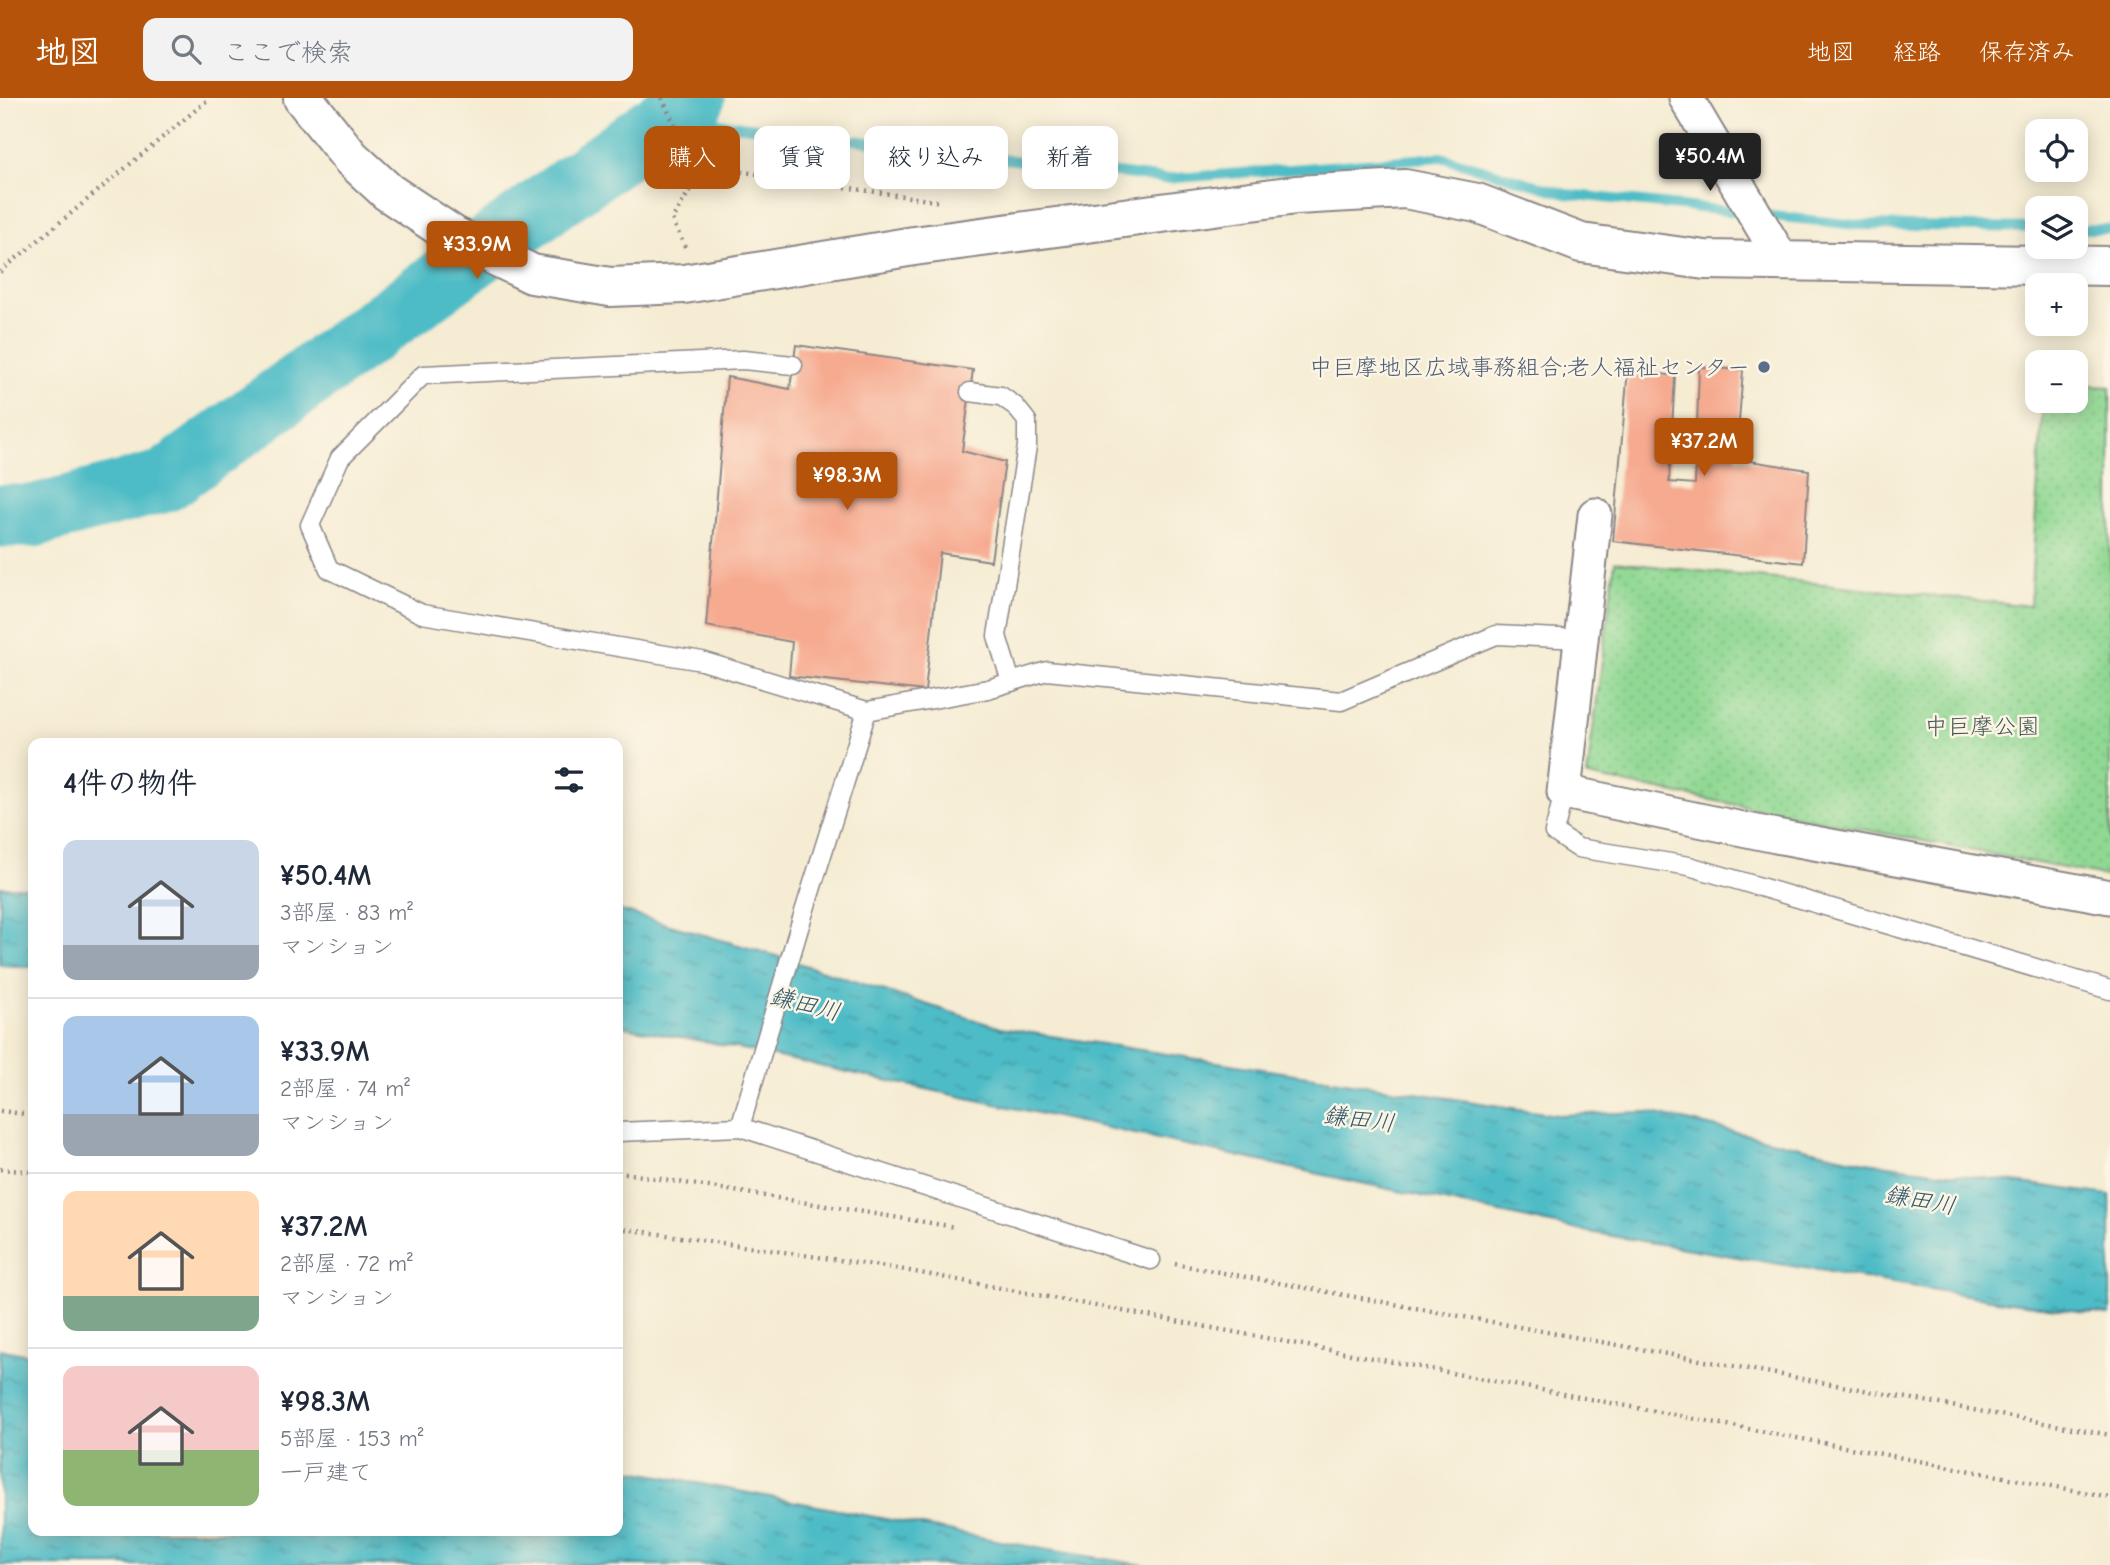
<!DOCTYPE html>
<html lang="ja">
<head>
<meta charset="utf-8">
<style>
	body { margin:0; font-family:"Comic Neue","Klee One",sans-serif; background:#f2f2f3; color:#1f2937; height:100vh; display:flex; flex-direction:column; font-size:26px; white-space:nowrap }
	* { box-sizing:border-box; margin:0 }
	p { font-size:23px; color:#747a83 }
	.icon { flex:none; width:38px; height:38px; fill:none; stroke:currentColor; stroke-width:2; stroke-linecap:round; stroke-linejoin:round }
	.map { position:relative; flex:1; overflow:hidden }
	.side { position:absolute; left:28px; top:640px; width:595px; height:798px; display:flex; flex-direction:column; background:#fff; border-radius:14px; box-shadow:0 4px 18px #0003 }
	.side>* { flex:none }
	.top-card { position:absolute; left:644px; top:28px; width:665px; height:63px; display:flex; gap:14px }
	.buttons { position:absolute; left:2025px; top:21px; display:grid; gap:14px }
	.buttons a { display:grid; place-items:center; width:63px; height:63px; border-radius:14px; background:#fff; box-shadow:0 4px 18px #0003; font-size:35px }
	.price { position:absolute; translate:-50% -60px; padding:0 16px; border-radius:7px; background:#b45309; color:#fff; font-size:23px; line-height:46px; filter:drop-shadow(0 2px 4px #0008) }
	.price::after { content:''; position:absolute; left:50%; top:42px; width:21px; height:16px; margin-left:-10px; background:inherit; clip-path:polygon(0 0,100% 0,50% 100%) }
	.price.current { background:#222; color:#fff }
	ul { padding:0; list-style:none }
	li { display:flex; align-items:center; gap:21px; height:175px; padding:0 35px }
	li+li { border-top:2px solid #e0e1e3 }
	li span { display:grid; place-items:center; flex:none; width:196px; height:140px; border-radius:14px; color:#555 }
	li>.icon { margin-inline-start:auto }
	span .icon { width:84px; height:84px; fill:#fffc; stroke-width:1 }
	li b { font-size:30px }
	h2 { display:flex; justify-content:space-between; align-items:center; height:84px; padding:0 35px; font-size:30px }
	.chip { padding:0 24px; border-radius:14px; background:#fff; box-shadow:0 4px 18px #0003; font-size:24px; line-height:63px }
	.chip.current { background:#b45309; color:#fff }
	header { display:flex; align-items:center; gap:42px; box-sizing:border-box; height:98px; padding:0 35px; background:#b45309; color:#fff }
	header strong { font-size:33px }
	nav { display:flex; gap:38px; margin-inline-start:auto; font-size:24px }
	.search { width:490px; height:63px; background:#f2f2f3; display:flex; align-items:center; gap:18px; box-sizing:border-box; padding:0 24px; border-radius:14px; color:#747a83; font-size:26px }
	.map>svg:first-child { display:block }
	.park { fill:url(#park-dots); stroke:#597d67; stroke-width:2 }
	.water { fill:url(#water-ripples); stroke:#386f80; stroke-width:2 }
	.lines { fill:none; stroke-linecap:round; stroke-linejoin:round }
	.stream { stroke:#4ebcc6; stroke-width:10 }
	.river { stroke:#4ebcc6; stroke-width:63 }
	.building { fill:#f6aa90 }
	.service-casing { stroke:#8c8787; stroke-width:21 }
	.minor-casing { stroke:#8c8787; stroke-width:37 }
	.tertiary-casing { stroke:#8c8787; stroke-width:42 }
	.path { stroke:#8c8787; stroke-width:4.5; stroke-dasharray:2 5; stroke-linecap:butt }
	.service { stroke:#fff; stroke-width:18 }
	.minor { stroke:#fff; stroke-width:33 }
	.tertiary { stroke:#fff; stroke-width:38 }
	.service-dot { fill:#5c6f8a; stroke:#fcf5e5; stroke-width:2.5 }
	.labels { text-anchor:middle; dominant-baseline:central; stroke-width:5; stroke-linejoin:round; paint-order:stroke }
	.service-label { font-size:23px; fill:#4e5e75; stroke:#fcf5e5; text-anchor:end }
	.park-label { font-size:23px; fill:#435955; stroke:#fcf5e5 }
	.water-label { font-size:24px; font-style:italic; fill:#31586c; stroke:#fcf5e5 }
</style>
</head>
<body>
<header>
<strong>地図</strong>
<div class="search"><svg class="icon" aria-label="search" viewBox="0 0 24 24"><circle cx="10" cy="10" r="6"/><path d="M15 15l6 6"/></svg>ここで検索</div>
<nav><a>地図</a><a>経路</a><a>保存済み</a></nav>
</header>
<div class="map">
<svg width="2110" height="1467" viewBox="0 0 2110 1467">
	<defs>
		<pattern id="park-dots" width="8" height="8" patternUnits="userSpaceOnUse" patternTransform="scale(1.75)"><rect width="8" height="8" fill="#90d893"/><path d="M2 2h.1M6 6h.1" fill="none" stroke="#7cb980" stroke-width="1.8" stroke-linecap="round"/></pattern>
		<pattern id="water-ripples" width="26" height="14" patternUnits="userSpaceOnUse" patternTransform="scale(1.75)"><rect width="26" height="14" fill="#4ebcc6"/><path d="M2 4q2-2 4 0t4 0M15 11q2-2 4 0t4 0" fill="none" stroke="#4098a2"/></pattern>
	</defs>
	<rect width="100%" height="100%" fill="#fcf5e5"/>
	<filter id="ink" filterUnits="userSpaceOnUse"><feTurbulence type="fractalNoise" baseFrequency=".0143" numOctaves="2"/><feDisplacementMap in="SourceGraphic" scale="14" xChannelSelector="R" yChannelSelector="G"/><feConvolveMatrix kernelMatrix="1 2 1 2 8 2 1 2 1" color-interpolation-filters="sRGB"/></filter>
	<filter id="wash" filterUnits="userSpaceOnUse"><feTurbulence type="fractalNoise" baseFrequency=".00686" numOctaves="4" result="noise"/><feDisplacementMap in="SourceGraphic" scale="28" xChannelSelector="R" yChannelSelector="G"/><feGaussianBlur stdDeviation="1.57" result="paint"/><feColorMatrix in="noise" values="0 0 0 0 0 0 0 0 0 0 0 0 0 0 0 0 0 1.4 0 .05"/><feComposite in="paint" operator="in"/></filter>
	<g filter="url(#wash)">
		<rect width="100%" height="100%" fill="#f5ecd3"/>
		<polygon class="park" points="2076,287 2110,289 2110,779 1587,678 1615,464 2030,508 2043,303 2076,303"/>
		<g class="water">
			<polygon points="0,789 33,789 33,869 0,867"/>
			<polygon points="618,812 773,857 1000,930 1557,1017 1648,1014 1866,1064 2110,1097 2110,1217 2002,1203 1588,1134 718,946 618,928"/>
			<polygon points="0,1251 33,1258 33,1433 618,1433 618,1370 1048,1452 1144,1467 0,1467"/>
		</g>
		<g class="lines">
			<g class="stream">
				<polyline points="669,19 1165,81 1441,59 1566,96 1747,115"/>
				<polyline points="1763,117 1857,127 2037,130"/>
				<polyline points="2076,131 2110,131"/>
			</g>
			<polyline class="river" points="0,418 33,418 165,383 694,0"/>
		</g>
		<g id="blocks">
			<g class="building">
				<polygon points="796,247 973,272 962,353 1005,364 991,463 940,455 925,593 789,578 792,544 706,528 727,279 790,291"/>
				<polygon points="1699,269 1743,272 1736,361 1809,372 1803,465 1613,443 1628,271 1675,278 1669,384 1695,386"/>
			</g>
		</g>
	</g>
	<g filter="url(#ink)">
		<use href="#blocks" fill-opacity="0" stroke="#8c8787" stroke-width="2"/>
		<g class="lines">
			<g class="service-casing">
				<g id="service">
					<polyline points="793,267 743,262 423,277 340,360 310,427 329,471 422,516 702,563 867,613 988,591 1047,573 1341,603 1496,537 1581,541"/>
					<polyline points="970,294 1001,298 1015,308 1027,323 1027,348 997,538 1011,584"/>
					<polyline points="1564,694 1554,734 1578,750 1689,768 2110,892"/>
					<polyline points="740,1029 799,830 867,613"/>
					<polyline points="618,1034 740,1029 1151,1162"/>
				</g>
			</g>
			<g class="minor-casing">
				<g id="minor">
					<polyline points="1686,0 1782,162"/>
					<polyline points="1595,417 1564,694 1776,738 2110,799"/>
				</g>
			</g>
			<g class="tertiary-casing">
				<polyline id="tertiary" points="303,0 351,60 388,94 454,138 532,176 610,189 684,186 914,148 1296,97 1405,91 1477,105 1581,145 1705,162 2110,168"/>
			</g>
			<g class="path">
				<polyline points="662,0 688,55 705,68 942,104"/>
				<polyline points="685,149 672,121 705,68"/>
				<polyline points="0,174 210,0"/>
				<polyline points="0,1013 33,1017"/>
				<polyline points="0,1071 33,1074"/>
				<polyline points="618,1074 955,1129"/>
				<polyline points="618,1130 894,1170 2110,1399"/>
				<polyline points="1175,1166 2110,1337"/>
			</g>
			<use href="#service" class="service"/>
			<use href="#minor" class="minor"/>
			<use href="#tertiary" class="tertiary"/>
		</g>
	</g>
	<circle class="service-dot" cx="1764" cy="269" r="7"/>
	<g class="labels">
		<g class="service-label">
			<text x="1750" y="269">中巨摩地区広域事務組合;老人福祉センター</text>
		</g>
		<g class="park-label">
			<text x="1982" y="628">中巨摩公園</text>
		</g>
		<g class="water-label">
			<text transform="translate(805 906) rotate(14)">鎌田川</text>
			<text transform="translate(1359 1021) rotate(7)">鎌田川</text>
			<text transform="translate(1920 1102) rotate(10)">鎌田川</text>
		</g>
	</g>
</svg>
<div class="buttons">
<a><svg class="icon" aria-label="locate" viewBox="0 0 24 24"><circle cx="12" cy="12" r="6"/><path d="M12 2v4M12 18v4M2 12h4M18 12h4"/></svg></a>
<a><svg class="icon" aria-label="layers" viewBox="0 0 24 24"><path d="M12 4l9 5-9 5-9-5zM3 14l9 5 9-5"/></svg></a>
<a>+</a>
<a>−</a>
</div>
<b class="price current" style="left:1710px;top:95px">¥50.4M</b>
<b class="price" style="left:477px;top:183px">¥33.9M</b>
<b class="price" style="left:1704px;top:380px">¥37.2M</b>
<b class="price" style="left:847px;top:414px">¥98.3M</b>
<div class="top-card">
<a class="chip current">購入</a>
<a class="chip">賃貸</a>
<a class="chip">絞り込み</a>
<a class="chip">新着</a>
</div>
<section class="side">
<h2>4件の物件<svg class="icon" aria-label="filters" viewBox="0 0 24 24"><path d="M4 7h16M4 17h16"/><circle cx="9" cy="7" r="2"/><circle cx="15" cy="17" r="2"/></svg></h2>
<ul>
<li><span style="background:linear-gradient(#c9d6e8 75%,#9aa5b1 0)"><svg class="icon" aria-label="home" viewBox="0 0 24 24"><path d="M3 11l9-7 9 7M6 9v11h12V9"/></svg></span><div><b>¥50.4M</b><p>3部屋 · 83 m²</p><p>マンション</p></div></li>
<li><span style="background:linear-gradient(#a9c7e8 70%,#9aa5b1 0)"><svg class="icon" aria-label="home" viewBox="0 0 24 24"><path d="M3 11l9-7 9 7M6 9v11h12V9"/></svg></span><div><b>¥33.9M</b><p>2部屋 · 74 m²</p><p>マンション</p></div></li>
<li><span style="background:linear-gradient(#ffd9b3 75%,#7fa58c 0)"><svg class="icon" aria-label="home" viewBox="0 0 24 24"><path d="M3 11l9-7 9 7M6 9v11h12V9"/></svg></span><div><b>¥37.2M</b><p>2部屋 · 72 m²</p><p>マンション</p></div></li>
<li><span style="background:linear-gradient(#f6c9c9 60%,#8fb573 0)"><svg class="icon" aria-label="home" viewBox="0 0 24 24"><path d="M3 11l9-7 9 7M6 9v11h12V9"/></svg></span><div><b>¥98.3M</b><p>5部屋 · 153 m²</p><p>一戸建て</p></div></li>
</ul>
</section>
</div>
</body>
</html>
